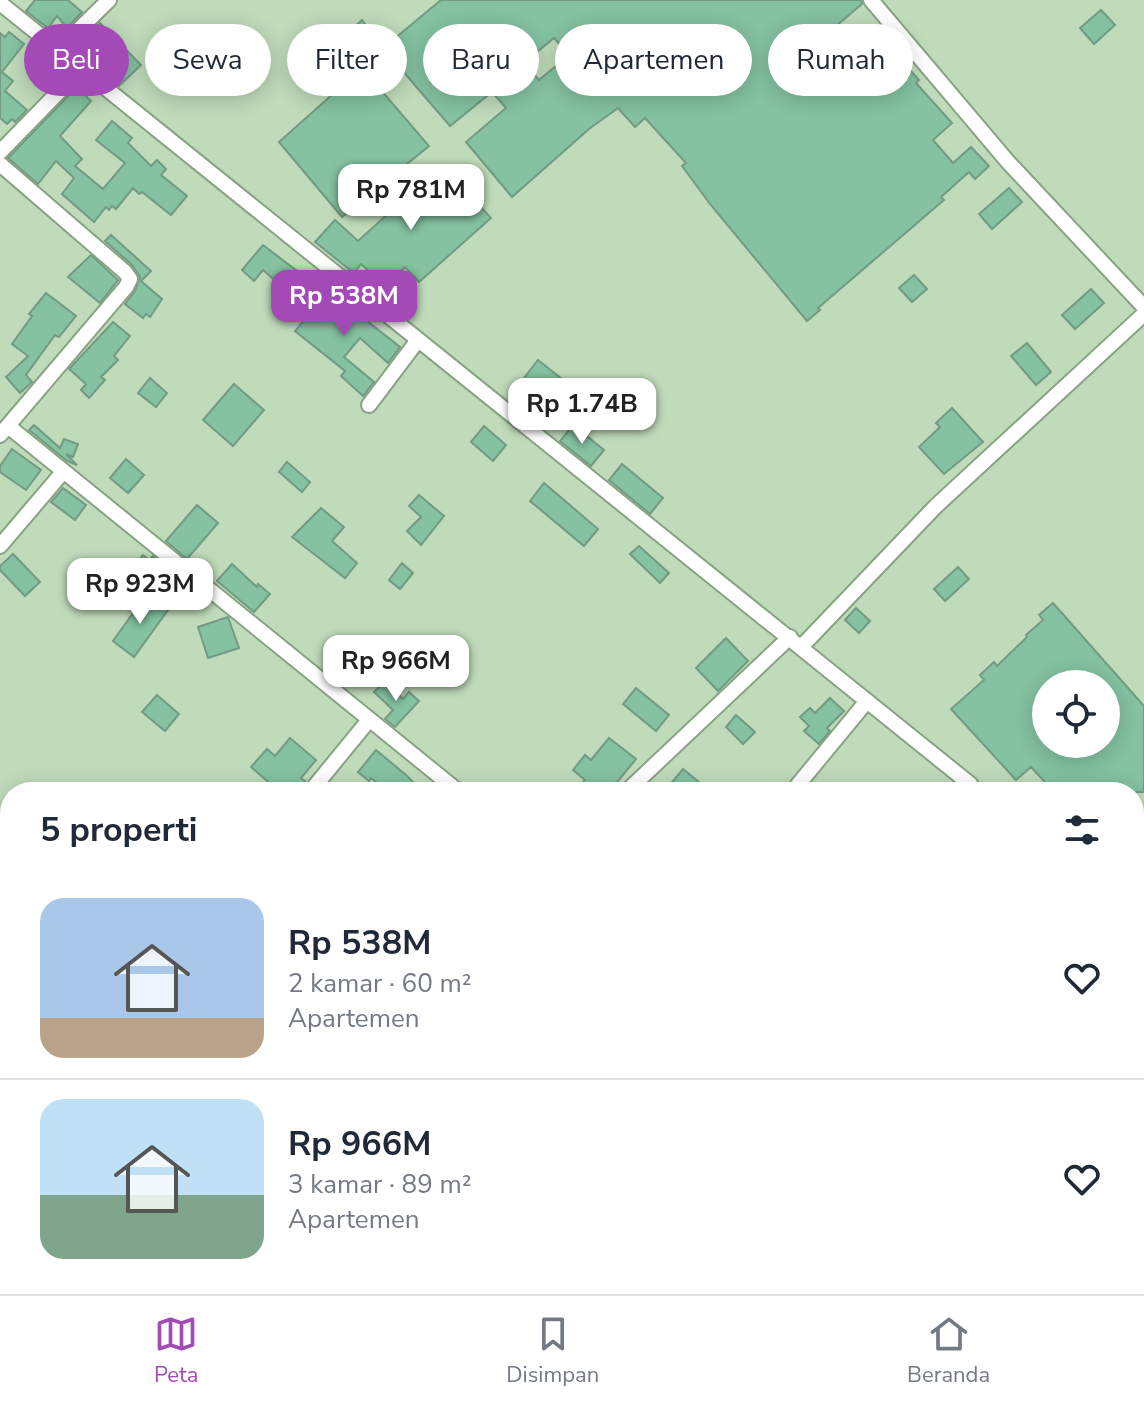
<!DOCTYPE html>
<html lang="id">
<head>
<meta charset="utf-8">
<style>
	body { margin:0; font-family:"Nunito Sans",sans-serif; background:#f6f6f7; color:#1f2937; height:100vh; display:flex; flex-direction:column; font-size:30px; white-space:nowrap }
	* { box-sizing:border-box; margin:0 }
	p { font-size:26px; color:#747a83 }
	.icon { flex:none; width:44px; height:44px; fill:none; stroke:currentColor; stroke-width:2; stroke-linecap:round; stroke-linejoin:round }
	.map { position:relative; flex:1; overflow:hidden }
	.side { position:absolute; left:0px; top:782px; width:1144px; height:512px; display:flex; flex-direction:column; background:#fff; border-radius:32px 32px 0 0; box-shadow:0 4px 20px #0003 }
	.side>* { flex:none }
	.banner { position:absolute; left:24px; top:24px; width:1096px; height:72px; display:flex; gap:16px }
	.tools { position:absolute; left:1032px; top:670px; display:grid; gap:16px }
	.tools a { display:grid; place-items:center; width:88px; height:88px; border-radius:50%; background:#fff; box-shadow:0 4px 20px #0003; font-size:40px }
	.price { position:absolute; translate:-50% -68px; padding:0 18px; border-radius:16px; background:#fff; color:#222; font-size:26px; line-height:52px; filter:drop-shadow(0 2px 4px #0008) }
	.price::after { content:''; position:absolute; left:50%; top:48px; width:24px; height:18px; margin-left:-12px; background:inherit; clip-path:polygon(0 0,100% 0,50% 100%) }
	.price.active { background:#a34ab6; color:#fff }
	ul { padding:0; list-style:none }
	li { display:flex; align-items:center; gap:24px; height:200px; padding:0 40px }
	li+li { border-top:2px solid #e0e1e3 }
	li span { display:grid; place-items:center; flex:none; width:224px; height:160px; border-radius:24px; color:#555 }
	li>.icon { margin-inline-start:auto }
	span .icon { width:96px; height:96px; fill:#fffc; stroke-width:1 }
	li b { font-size:34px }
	h2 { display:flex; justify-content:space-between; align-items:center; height:96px; padding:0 40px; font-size:34px }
	.pill { padding:0 28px; border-radius:36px; background:#fff; box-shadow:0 4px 20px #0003; font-size:28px; line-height:72px }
	.pill.active { background:#a34ab6; color:#fff }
	.menu { display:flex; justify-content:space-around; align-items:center; height:112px; border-top:2px solid #e0e1e3; background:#fff; font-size:22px; color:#747a83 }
	.menu a { display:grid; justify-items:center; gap:4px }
	.menu .active { color:#a34ab6 }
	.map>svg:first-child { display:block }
	.building { fill:#84c2a1; stroke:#739a84; stroke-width:2; fill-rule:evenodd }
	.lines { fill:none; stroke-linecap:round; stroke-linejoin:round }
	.minor-casing { stroke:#88a383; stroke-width:18 }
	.minor { stroke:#fff; stroke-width:14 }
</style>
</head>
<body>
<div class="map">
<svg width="1144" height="1294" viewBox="0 0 1144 1294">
	<rect width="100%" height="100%" fill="#bfdbba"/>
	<g class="building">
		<polygon points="35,0 68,0 82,12 67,28 57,16 48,28 26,11"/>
		<path d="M441 0H861L862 4 815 44 831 63 872 28 919 80 916 83 952 123 933 140 953 163 971 147 989 166 975 179 969 172 941 197 944 200 818 308 820 310 807 321 710 204 682 166 686 163 645 118 635 127 618 108 589 129 512 197 466 142 506 108 492 92 450 126 383 48ZM554 38 569 55 539 80 525 62Z"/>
		<polygon points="1101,10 1115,25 1094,44 1080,28"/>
		<polygon points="362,20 369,29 373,26 380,35 363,49 349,32"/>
		<polygon points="100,23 141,65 119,86 73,49"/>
		<polygon points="9,32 24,44 2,72 13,81 5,91 27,110 15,122 12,119 7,124 0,118 0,33 5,37"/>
		<polygon points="362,68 429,146 342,217 279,142"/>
		<polygon points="77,87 91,101 60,136 82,159 75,166 103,189 125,163 96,140 112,121 132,138 128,143 151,166 157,160 166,169 161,175 187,196 171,215 142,192 139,194 133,188 116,209 112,206 109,210 106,207 94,222 62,194 74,178 56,161 38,184 8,158"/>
		<polygon points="442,165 491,218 419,282 405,267 379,294 371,287 378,280 361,264 354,273 315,242 335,220 358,241"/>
		<polygon points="1009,188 1022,202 992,229 979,214"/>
		<polygon points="111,235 151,271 141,281 162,299 150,317 146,314 143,318 125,304 135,291 140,277 132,265 105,241"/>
		<polygon points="263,245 301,274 287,291 263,270 254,281 242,270"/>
		<polygon points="91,255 118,280 100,303 68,277"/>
		<polygon points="914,275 927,289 912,302 899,288"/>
		<polygon points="1091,289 1104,303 1075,329 1062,315"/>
		<polygon points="329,291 400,347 388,363 360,338 344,357 374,382 363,396 341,376 345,371 295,331"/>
		<polygon points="46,293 76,316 59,337 55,335 26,375 32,382 20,393 6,377 28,356 12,344 32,316 29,314"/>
		<polygon points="113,322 130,336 114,356 118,360 101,377 105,380 89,398 81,390 86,384 69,369"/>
		<polygon points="1027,343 1051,372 1036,385 1011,356"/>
		<polygon points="538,360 562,379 547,397 524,378"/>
		<polygon points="150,378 167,393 156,407 138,393"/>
		<polygon points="234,384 264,410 233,446 203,420"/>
		<polygon points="952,408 983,442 944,474 919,447 940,427 936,423"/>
		<polygon points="34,425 60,448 64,439 78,444 73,457 66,454 77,465 67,461 29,430"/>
		<polygon points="573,425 604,450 591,466 560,441"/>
		<polygon points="484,426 506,445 493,461 471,442"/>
		<polygon points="12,449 41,470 26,490 0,472 0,466"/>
		<polygon points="126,459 144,475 128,493 110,478"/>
		<polygon points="287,462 310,482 302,492 279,472"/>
		<polygon points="622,464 663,498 650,514 609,480"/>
		<polygon points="544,483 598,529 584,546 530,501"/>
		<polygon points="63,488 86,505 75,520 51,502"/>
		<polygon points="419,495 444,516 421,545 407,531 421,517 409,506"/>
		<polygon points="197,505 218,523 187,559 166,541"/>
		<polygon points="321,508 344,527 332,541 357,563 345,578 292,537"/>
		<polygon points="639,546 669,573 660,583 630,554"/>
		<polygon points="13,554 40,582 25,596 0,570 0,566"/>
		<polygon points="143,555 149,560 153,556 163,565 140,596 123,583"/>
		<polygon points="402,563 413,573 400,589 389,580"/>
		<polygon points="232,564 257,587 258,584 270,594 254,612 217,581"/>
		<polygon points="958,567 969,579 945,601 934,589"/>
		<polygon points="146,595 168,610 134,657 113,641"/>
		<path d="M1053 603 1144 706V792H1054L1031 767 1016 780 951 709 984 680 980 675 994 662 997 666 1027 637 1026 635 1043 620 1039 615ZM1046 684H1106V744H1046Z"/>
		<polygon points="856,608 870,621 859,633 845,620"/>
		<polygon points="228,617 239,648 208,658 198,627"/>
		<polygon points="726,638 748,661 718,691 696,668"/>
		<polygon points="385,681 403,699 409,692 419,701 395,727 385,719 393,710 374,692"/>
		<polygon points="636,688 669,715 656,731 623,704"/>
		<polygon points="157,695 179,714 165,731 142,712"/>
		<polygon points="830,698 844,711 827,728 830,731 819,744 804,731 809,726 800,717 810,708 815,713"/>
		<polygon points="736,715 755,732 743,744 726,727"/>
		<polygon points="290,738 316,760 301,778 305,781 296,792 280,792 251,767 267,749 275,756"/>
		<polygon points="609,738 636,759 609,792 575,792 585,780 573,770 585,755 591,760"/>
		<polygon points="376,750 406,775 423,792 388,792 371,778 369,781 358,772"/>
		<polygon points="683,769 711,792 664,792"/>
	</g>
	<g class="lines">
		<g class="minor-casing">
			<g id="minor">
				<polyline points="871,0 1008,162 1144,307"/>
				<polyline points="0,3 970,784 976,792"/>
				<polyline points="58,50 109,0"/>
				<polyline points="0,152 81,69"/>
				<polyline points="0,164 125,272 130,279 126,287 0,435"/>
				<polyline points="369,405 418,340"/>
				<polyline points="8,426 459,792"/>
				<polyline points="0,546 63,472"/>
				<polyline points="802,646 936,506 1144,314"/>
				<polyline points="310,792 369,720"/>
				<polyline points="626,792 790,637"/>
				<polyline points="792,792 867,701"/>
				<polyline points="0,994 10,981"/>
				<polyline points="0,1110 10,1117"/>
				<polyline points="0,1272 10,1260"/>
				<polyline points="465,1284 478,1294"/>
				<polyline points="520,1294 529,1284"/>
				<polyline points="733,1294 740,1284"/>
			</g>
		</g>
		<use href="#minor" class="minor"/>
	</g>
</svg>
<div class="tools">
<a><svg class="icon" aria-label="locate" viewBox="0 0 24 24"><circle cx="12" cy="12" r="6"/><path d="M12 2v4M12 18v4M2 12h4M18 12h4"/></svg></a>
</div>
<b class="price" style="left:411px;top:232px">Rp 781M</b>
<b class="price active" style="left:344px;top:338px">Rp 538M</b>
<b class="price" style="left:582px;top:446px">Rp 1.74B</b>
<b class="price" style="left:140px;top:626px">Rp 923M</b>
<b class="price" style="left:396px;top:703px">Rp 966M</b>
<div class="banner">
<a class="pill active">Beli</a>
<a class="pill">Sewa</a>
<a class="pill">Filter</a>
<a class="pill">Baru</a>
<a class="pill">Apartemen</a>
<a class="pill">Rumah</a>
</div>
<section class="side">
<h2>5 properti<svg class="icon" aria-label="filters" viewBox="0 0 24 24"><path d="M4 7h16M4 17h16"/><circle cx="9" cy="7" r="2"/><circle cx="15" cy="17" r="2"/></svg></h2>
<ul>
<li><span style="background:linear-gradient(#a9c7e8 75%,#b9a48a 0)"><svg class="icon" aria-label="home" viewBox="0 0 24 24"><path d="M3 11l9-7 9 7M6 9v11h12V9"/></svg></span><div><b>Rp 538M</b><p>2 kamar · 60 m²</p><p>Apartemen</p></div><svg class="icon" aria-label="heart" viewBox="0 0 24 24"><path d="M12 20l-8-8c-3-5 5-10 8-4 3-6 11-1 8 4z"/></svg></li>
<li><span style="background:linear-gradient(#bfe0f5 60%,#7fa58c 0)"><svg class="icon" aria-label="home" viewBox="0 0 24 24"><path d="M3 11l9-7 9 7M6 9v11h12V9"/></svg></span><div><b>Rp 966M</b><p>3 kamar · 89 m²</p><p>Apartemen</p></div><svg class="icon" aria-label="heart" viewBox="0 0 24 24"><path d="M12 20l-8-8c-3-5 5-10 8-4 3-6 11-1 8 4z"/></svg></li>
</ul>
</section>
</div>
<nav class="menu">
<a class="active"><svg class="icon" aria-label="map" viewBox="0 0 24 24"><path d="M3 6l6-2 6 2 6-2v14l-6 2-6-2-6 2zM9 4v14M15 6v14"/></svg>Peta</a>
<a><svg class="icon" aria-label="saved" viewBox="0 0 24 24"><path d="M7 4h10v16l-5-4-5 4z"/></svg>Disimpan</a>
<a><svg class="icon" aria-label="home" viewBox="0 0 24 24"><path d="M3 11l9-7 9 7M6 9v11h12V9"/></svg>Beranda</a>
</nav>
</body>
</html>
